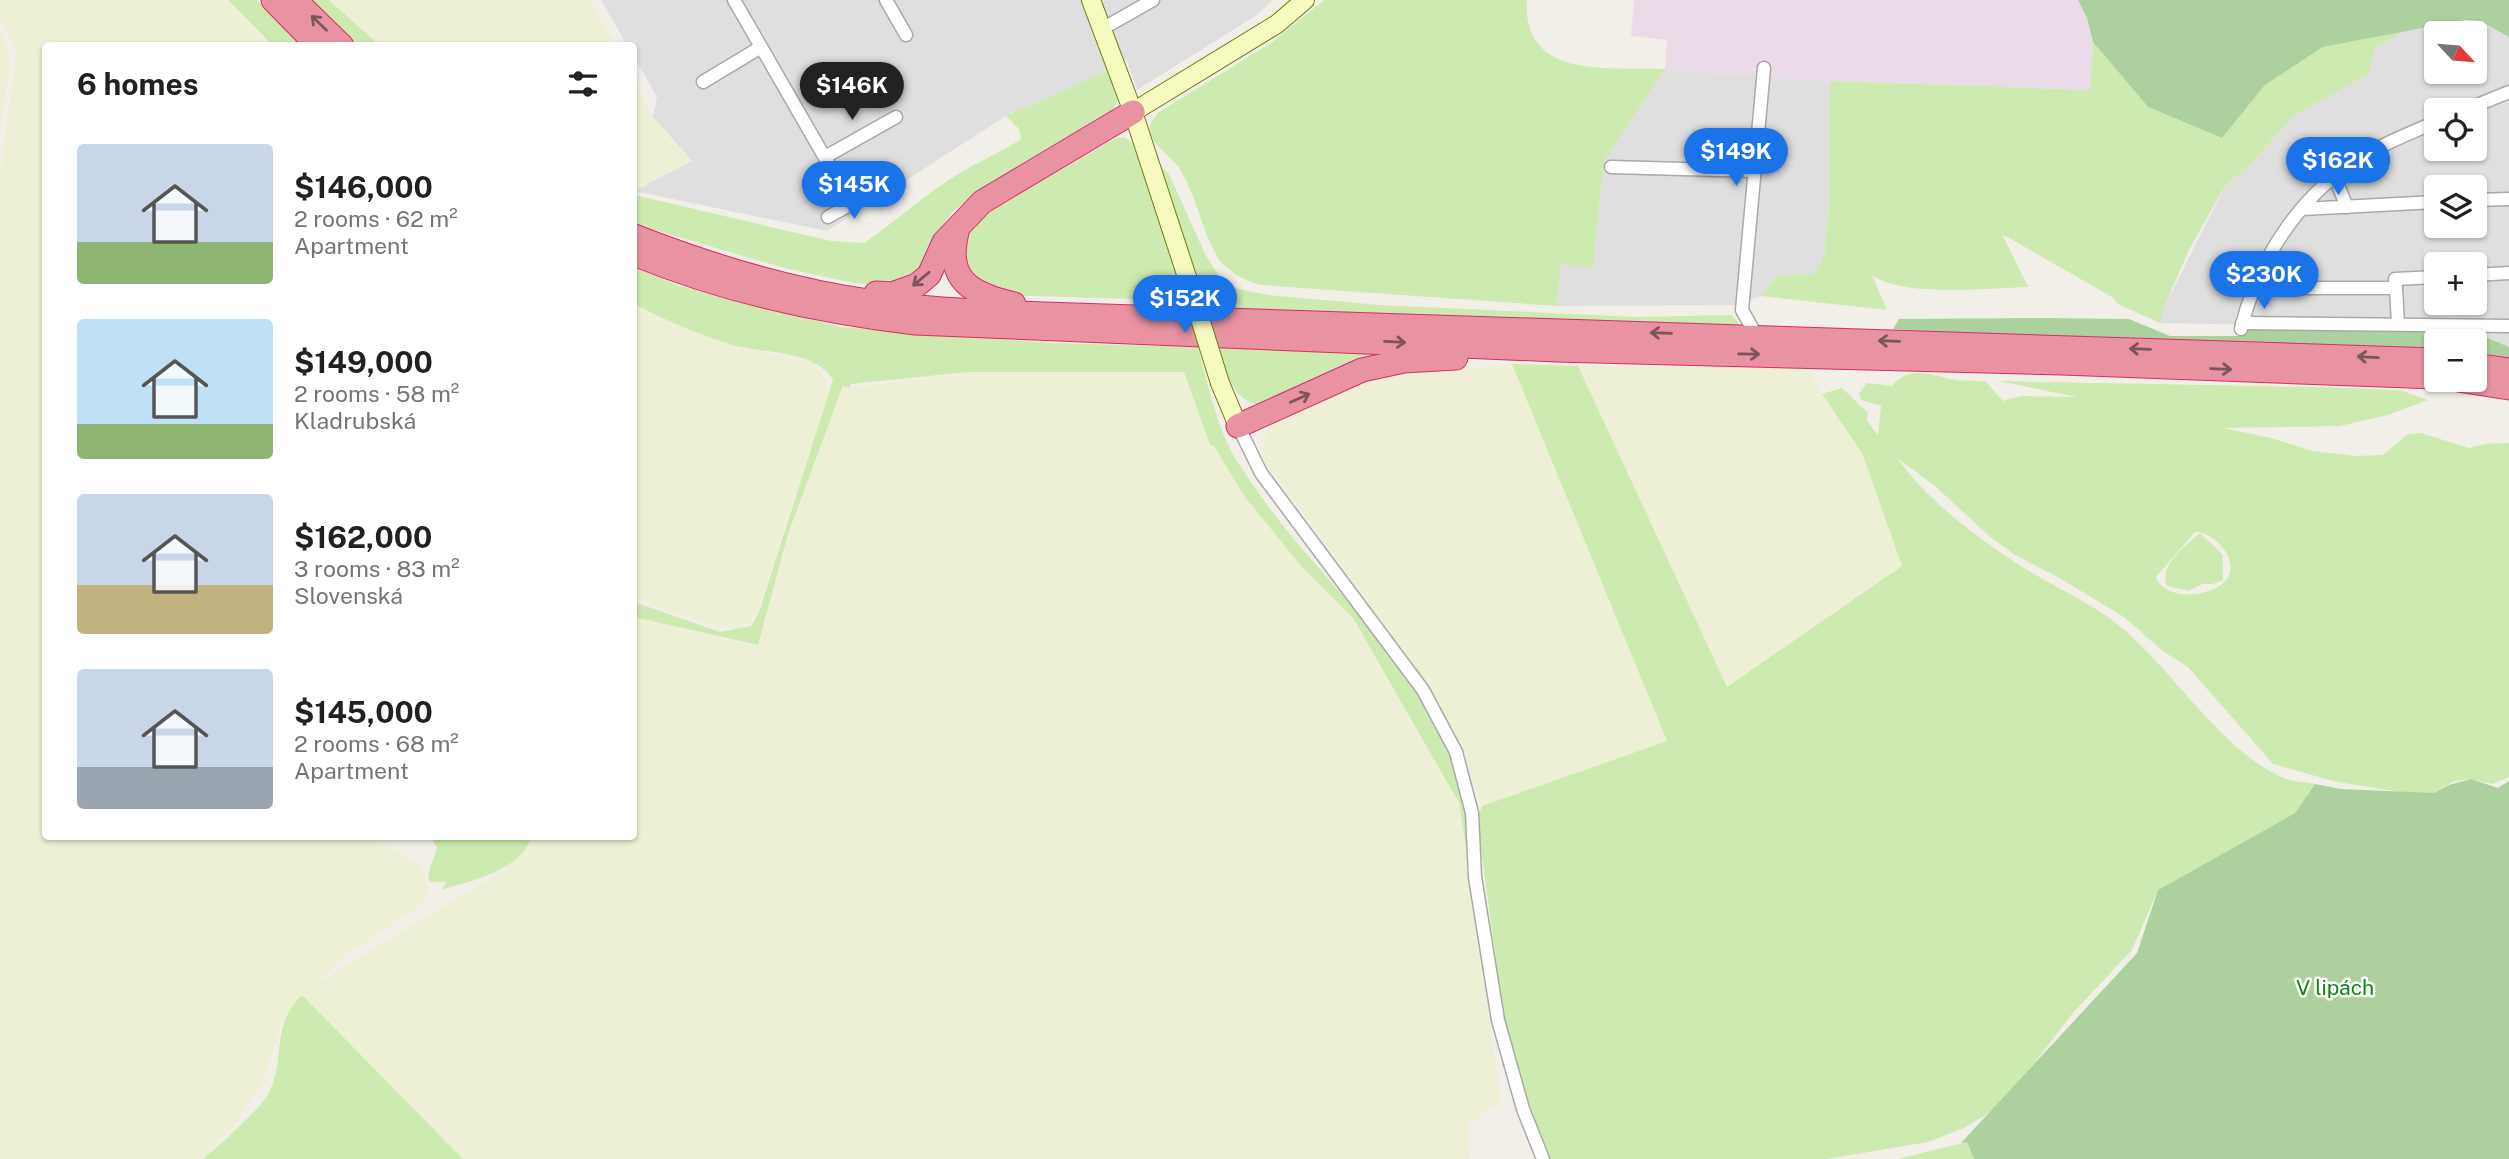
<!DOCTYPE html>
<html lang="en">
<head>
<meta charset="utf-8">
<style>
	body { margin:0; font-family:"Public Sans",sans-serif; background:#f2f2f2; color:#202124; height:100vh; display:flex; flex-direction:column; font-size:26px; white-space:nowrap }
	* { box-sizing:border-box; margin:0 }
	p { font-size:23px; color:#757577 }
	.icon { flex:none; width:38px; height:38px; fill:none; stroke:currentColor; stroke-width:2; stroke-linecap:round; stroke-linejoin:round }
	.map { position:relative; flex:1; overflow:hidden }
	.details { position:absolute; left:42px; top:42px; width:595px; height:798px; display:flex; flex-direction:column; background:#fff; border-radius:7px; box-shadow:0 2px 5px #0004 }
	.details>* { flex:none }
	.needle { width:46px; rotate:116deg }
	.fabs { position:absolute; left:2424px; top:21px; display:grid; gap:14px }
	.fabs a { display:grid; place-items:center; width:63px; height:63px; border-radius:7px; background:#fff; box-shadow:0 2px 5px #0004; font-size:35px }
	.price { position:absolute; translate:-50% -60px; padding:0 16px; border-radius:24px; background:#1a73e8; color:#fff; font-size:23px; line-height:46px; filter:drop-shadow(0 2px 4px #0008) }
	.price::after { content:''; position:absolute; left:50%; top:42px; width:21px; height:16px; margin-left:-10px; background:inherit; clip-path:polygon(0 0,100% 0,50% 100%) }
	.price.active { background:#222; color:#fff }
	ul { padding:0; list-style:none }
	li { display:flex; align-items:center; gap:21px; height:175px; padding:0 35px }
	li span { display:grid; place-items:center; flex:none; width:196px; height:140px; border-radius:7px; color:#555 }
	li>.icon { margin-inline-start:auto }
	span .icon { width:84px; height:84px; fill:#fffc; stroke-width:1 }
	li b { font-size:30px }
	h2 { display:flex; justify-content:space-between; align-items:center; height:84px; padding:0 35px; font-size:30px }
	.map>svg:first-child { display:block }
	.residential { fill:#e0dfdf; fill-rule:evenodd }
	.industrial { fill:#ebdbe8 }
	.farmland { fill:#eef0d5 }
	.grass { fill:#cdebb0; fill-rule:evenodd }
	.forest { fill:#add19e }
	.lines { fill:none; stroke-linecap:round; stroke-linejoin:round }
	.street-casing { stroke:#a9a9a9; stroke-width:15 }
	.secondary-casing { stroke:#707d05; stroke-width:20 }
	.highway-casing { stroke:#dc2a67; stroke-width:25 }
	.street { stroke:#fff; stroke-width:12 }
	.secondary { stroke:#f7fabf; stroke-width:18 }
	.highway { stroke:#e892a2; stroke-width:23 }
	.secondary-bridge-casing { stroke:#707d05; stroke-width:20; stroke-linecap:butt }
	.secondary-bridge { stroke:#f7fabf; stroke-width:18 }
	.oneway { stroke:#7b545c }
	.labels { text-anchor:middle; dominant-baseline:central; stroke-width:5; stroke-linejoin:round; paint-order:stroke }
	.park-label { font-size:21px; fill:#0c8416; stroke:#fff }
</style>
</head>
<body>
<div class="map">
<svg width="2509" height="1159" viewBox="0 0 2509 1159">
	<rect width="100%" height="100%" fill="#f2efe9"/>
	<g class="residential">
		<polygon points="601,0 1273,0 1254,17 1137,90 1126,59 1112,69 1006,116 827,231 634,191 692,161 653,117 657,97 634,57 634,46 627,45"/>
		<path d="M2479 21 2509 37V347L2466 329 2160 323 2164 307 2225 186 2251 163 2295 115 2368 75 2375 48 2405 31ZM2436 33H2474V72H2436ZM2436 110H2474V149H2436ZM2436 187H2474V226H2436ZM2436 264H2474V303H2436Z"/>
		<polygon points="1665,69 1830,81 1830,195 1824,255 1814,274 1778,276 1761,296 1736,305 1557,306 1561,264 1593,267 1604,162"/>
	</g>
	<polygon class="industrial" points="1634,0 2078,0 2087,18 2093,42 2090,90 1830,81 1665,69 1667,40 1631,36"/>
	<g class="farmland">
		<polygon points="0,0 227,0 268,45 46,46 46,836 374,837 420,866 428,885 427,893 419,906 343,957 311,987 506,869 529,844 532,837 634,836 634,617 757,646 788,534 843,386 850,388 968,372 1184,372 1210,445 1214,445 1245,497 1301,566 1352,618 1459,803 1501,1101 1468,1125 1470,1159 463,1159 302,995 281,1023 267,1071 257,1092 231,1129 201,1159 0,1159 0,175 17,49 0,20"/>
		<polygon points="329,0 590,0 615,45 379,45"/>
		<polygon points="0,29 9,50 10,64 0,132"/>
		<polygon points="634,80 653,117 692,161 634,191"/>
		<polygon points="634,305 669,322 732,345 813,363 828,383 829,392 822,415 757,612 749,622 738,628 718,626 668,611 634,597"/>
		<polygon points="1512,364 1667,741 1482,806 1461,744 1428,684 1262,457 1267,429 1365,379"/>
		<polygon points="1578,366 1807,366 1822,394 1862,453 1902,566 1727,688"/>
	</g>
	<g class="grass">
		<polygon points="228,0 257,0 301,45 272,45"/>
		<polygon points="307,0 329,0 379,45 354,45"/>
		<path d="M1324 0H1527C1522 81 1611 66 1665 69L1604 162 1593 268 1561 264 1557 306 1260 285C1243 280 1231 273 1219 260 1202 232 1197 197 1180 169 1171 155 1153 147 1150 131 1148 123 1154 118 1159 112L1271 43Z"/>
		<path d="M2405 31 2375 48 2368 75 2295 115 2251 163 2225 186 2190 248 2164 307 2160 323 2118 304 2112 297 2002 234 2028 287C1987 288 1905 298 1872 275L1887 310 1761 296 1778 276 1814 274 1824 255 1830 195V81L2090 90 2093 42 2148 107 2222 138 2265 85 2323 47Z"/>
		<path d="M1112 69 1120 94 1114 109 992 183 954 210 941 228 919 276 889 286 854 283 784 268 634 224V195L831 241 864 243C895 222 923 196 955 176 977 162 1000 153 1021 139L1019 129 1006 116Z"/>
		<polygon points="1124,137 1136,145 1186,308 1130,299 996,295 961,272 962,236 980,217 1116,138"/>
		<polygon points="1161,169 1168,172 1206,256 1220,277 1238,289 1268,295 1379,305 1636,317 1732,315 1740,325 1208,309"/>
		<path d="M634 267 680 286 841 327 1054 343 1198 347C1208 385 1217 429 1238 463 1253 485 1268 507 1285 528 1352 611 1482 731 1466 848L1459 803 1353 618 1301 566 1245 497 1214 446 1210 445 1184 372H968L851 384 849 388 843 386 788 534 758 645 634 617V602L720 632 751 626 759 612 833 380C815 349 760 354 729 344 696 333 664 320 634 304Z"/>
		<path d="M1218 346 1397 352 1261 405C1231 402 1227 371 1218 346Z"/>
		<path d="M1512 364 1578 366 1727 687 1902 566 1862 453 1822 394 1842 388 1868 413 1867 421 1878 435 1881 406 1861 400 1859 393 1867 383 1892 386C1910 363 1934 377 1957 380 1966 381 1976 380 1986 382L2003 401 2020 396 2077 397 1998 381 2317 387 2400 390 2428 400 2388 415 2340 426 2223 428 2271 438 2313 451 2356 456 2383 455 2408 434 2421 433 2469 448 2485 444 2509 443V777L2492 784 2471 779 2454 781 2434 793H2407L2337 782 2273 764 2188 667 2164 652 2124 617 2056 576 2015 555 1989 536 1935 486 1897 458C1928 501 1973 534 2016 563 2046 582 2079 597 2108 617 2168 660 2218 750 2284 778 2293 782 2305 782 2315 784L2295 813 2158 890 2132 950 2072 1014 2002 1105 1964 1128 1928 1142 1828 1159H1548L1536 1129 1505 1029 1477 819 1482 806 1667 741ZM2195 532C2207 532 2216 540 2223 548 2257 592 2168 611 2156 577Z"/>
		<path d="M2201 534 2223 555V580L2213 584H2202L2189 591 2167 586C2159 565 2184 548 2197 535Z"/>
		<path d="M509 836 532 837C517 873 475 879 441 890L447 882H430L428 875 437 848 431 837Z"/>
		<path d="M302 995 463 1159H203C218 1147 254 1114 265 1099 288 1066 268 1027 302 995Z"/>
		<polygon points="1967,1142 1974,1159 1897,1159"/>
	</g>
	<g class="forest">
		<polygon points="2078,0 2509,0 2509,37 2480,21 2465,20 2323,47 2265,85 2222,138 2148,107 2093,42 2087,18"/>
		<polygon points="2045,318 2129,319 2170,336 2243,336 2252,326 2466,329 2509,347 2509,357 2475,353 2474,341 2436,341 2436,350 1998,336 1893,329 1899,319"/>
		<polygon points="2471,779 2498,788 2509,781 2509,1159 1974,1159 1967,1142 1961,1143 2137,953 2158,890 2295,813 2315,784 2341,789 2434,793 2449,785"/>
	</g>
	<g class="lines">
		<g class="street-casing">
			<g id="street">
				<polyline points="734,0 851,203"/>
				<polyline points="886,0 906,35"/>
				<polyline points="1102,29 1153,0"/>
				<polyline points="703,82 761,47"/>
				<polyline points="2465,110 2509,92"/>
				<polyline points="825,157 896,117"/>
				<polyline points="1611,167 1755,171"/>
				<polyline points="2335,178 2347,207"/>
				<polyline points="2474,200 2509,199"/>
				<polyline points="2302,209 2436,202"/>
				<polyline points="828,217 864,197"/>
				<polyline points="2474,275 2509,273"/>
				<polyline points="2255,288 2396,288 2395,279 2436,277"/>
				<polyline points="2396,288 2398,324"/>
				<polyline points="2242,323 2509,326"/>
				<path d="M2241 329C2258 258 2302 191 2367 154 2389 141 2413 132 2436 122"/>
				<polyline points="1757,337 1742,310 1764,68"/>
				<polyline points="1238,426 1261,473 1423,690 1456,752 1472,813 1475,877 1498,1020 1523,1109 1543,1159"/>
			</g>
		</g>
		<g class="secondary-casing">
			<g id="secondary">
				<polyline points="1091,0 1133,112 1187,277"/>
				<polyline points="1133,112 1277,24 1305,0"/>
				<polyline points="1220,383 1238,426"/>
			</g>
		</g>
		<g class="highway-casing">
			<g id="highway">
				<polyline points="273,0 318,46"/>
				<polyline points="295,0 342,46"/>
				<path d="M957 232C945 280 971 294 1014 304"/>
				<path d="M634 236C711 266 792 291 874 302 930 310 987 311 1044 314L2436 360"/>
				<path d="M634 254C724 291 819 312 915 323L1557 350 2062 363 2436 377"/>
				<polyline points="876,293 892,294 917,285 929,275 944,242 982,202 1133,112"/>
				<polyline points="2474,365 2509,370"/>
				<polyline points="2458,380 2509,388"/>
				<polyline points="1238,426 1362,370 1404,361 1456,358"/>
			</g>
		</g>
		<use href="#street" class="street"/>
		<use href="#secondary" class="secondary"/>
		<use href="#highway" class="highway"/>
		<g class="secondary-bridge-casing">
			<polyline id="secondary-bridge" points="1187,277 1220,383"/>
		</g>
		<use href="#secondary-bridge" class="secondary-bridge"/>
	</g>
	<defs><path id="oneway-shaft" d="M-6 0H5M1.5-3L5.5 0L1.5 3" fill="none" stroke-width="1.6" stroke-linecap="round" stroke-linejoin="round" transform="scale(1.75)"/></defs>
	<g class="oneway">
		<use href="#oneway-shaft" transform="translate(319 23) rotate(-136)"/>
		<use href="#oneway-shaft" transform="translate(921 279) rotate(140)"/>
		<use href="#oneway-shaft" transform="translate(1661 333) rotate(-178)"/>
		<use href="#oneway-shaft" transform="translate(1889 341) rotate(-178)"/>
		<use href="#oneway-shaft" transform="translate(1395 342) rotate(3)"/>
		<use href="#oneway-shaft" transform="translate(2140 349) rotate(-178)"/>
		<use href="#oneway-shaft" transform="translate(1749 354) rotate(1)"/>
		<use href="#oneway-shaft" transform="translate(2368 357) rotate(-177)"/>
		<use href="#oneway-shaft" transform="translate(2221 369) rotate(2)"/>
		<use href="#oneway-shaft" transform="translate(1300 398) rotate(-24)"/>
	</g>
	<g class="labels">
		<g class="park-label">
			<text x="2335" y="987">V lipách</text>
		</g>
	</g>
</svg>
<div class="fabs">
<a><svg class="needle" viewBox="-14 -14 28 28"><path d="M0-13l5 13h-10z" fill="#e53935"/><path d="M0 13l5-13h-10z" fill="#757577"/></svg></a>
<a><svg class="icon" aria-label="locate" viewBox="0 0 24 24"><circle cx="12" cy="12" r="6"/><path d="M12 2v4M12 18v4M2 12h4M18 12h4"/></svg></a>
<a><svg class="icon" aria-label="layers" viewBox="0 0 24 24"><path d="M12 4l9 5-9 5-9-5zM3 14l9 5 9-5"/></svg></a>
<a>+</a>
<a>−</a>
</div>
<b class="price active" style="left:852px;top:122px">$146K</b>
<b class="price" style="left:1736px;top:188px">$149K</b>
<b class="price" style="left:2338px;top:197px">$162K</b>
<b class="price" style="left:854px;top:221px">$145K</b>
<b class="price" style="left:2264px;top:311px">$230K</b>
<b class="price" style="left:1185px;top:335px">$152K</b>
<section class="details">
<h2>6 homes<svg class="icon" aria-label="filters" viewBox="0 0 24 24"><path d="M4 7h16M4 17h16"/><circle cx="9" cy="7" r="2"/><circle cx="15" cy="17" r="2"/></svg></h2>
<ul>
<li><span style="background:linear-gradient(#c9d6e8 70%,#8fb573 0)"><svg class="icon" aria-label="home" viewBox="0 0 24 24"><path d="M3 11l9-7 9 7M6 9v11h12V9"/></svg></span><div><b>$146,000</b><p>2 rooms · 62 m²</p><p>Apartment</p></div></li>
<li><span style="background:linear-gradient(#bfe0f5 75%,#8fb573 0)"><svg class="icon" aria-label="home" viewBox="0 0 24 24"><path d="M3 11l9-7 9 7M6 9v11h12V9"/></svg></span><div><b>$149,000</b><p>2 rooms · 58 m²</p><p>Kladrubská</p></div></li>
<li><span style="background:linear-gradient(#c9d6e8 65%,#c2b280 0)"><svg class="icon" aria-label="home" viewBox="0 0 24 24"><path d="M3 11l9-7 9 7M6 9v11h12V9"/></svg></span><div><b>$162,000</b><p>3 rooms · 83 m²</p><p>Slovenská</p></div></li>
<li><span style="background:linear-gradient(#c9d6e8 70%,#9aa5b1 0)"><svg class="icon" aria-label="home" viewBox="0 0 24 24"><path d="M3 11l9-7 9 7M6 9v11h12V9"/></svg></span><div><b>$145,000</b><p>2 rooms · 68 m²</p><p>Apartment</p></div></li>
</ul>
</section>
</div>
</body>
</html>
